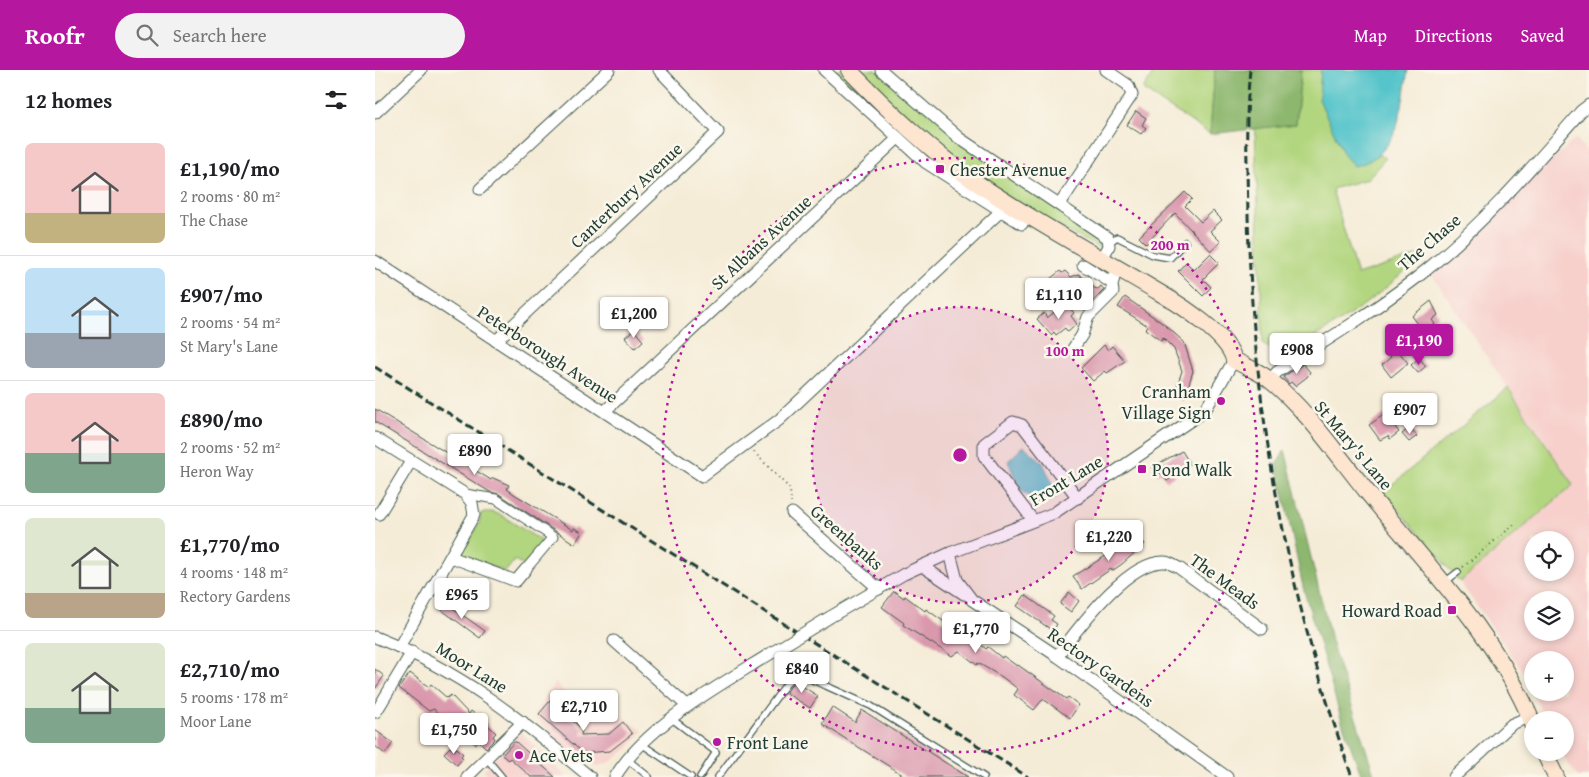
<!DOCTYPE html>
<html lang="en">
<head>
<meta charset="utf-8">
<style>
	body { margin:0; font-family:"Gentium Book Plus",serif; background:#f2f2f2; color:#202124; height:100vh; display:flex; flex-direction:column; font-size:19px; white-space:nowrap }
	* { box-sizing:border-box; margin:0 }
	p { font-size:16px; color:#757577 }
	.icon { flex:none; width:28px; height:28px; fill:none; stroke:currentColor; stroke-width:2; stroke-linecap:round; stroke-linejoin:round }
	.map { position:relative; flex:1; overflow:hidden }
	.panel { display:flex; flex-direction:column; background:#fff; width:375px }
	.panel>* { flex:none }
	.fabs { position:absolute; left:1149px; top:461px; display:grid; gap:10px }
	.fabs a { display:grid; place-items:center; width:50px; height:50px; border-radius:50%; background:#fff; box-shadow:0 2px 8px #0003; font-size:25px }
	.price { position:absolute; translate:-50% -42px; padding:0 11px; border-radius:5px; background:#fff; color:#222; font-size:16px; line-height:32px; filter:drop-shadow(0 1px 2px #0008) }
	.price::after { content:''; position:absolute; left:50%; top:30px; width:15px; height:11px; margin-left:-8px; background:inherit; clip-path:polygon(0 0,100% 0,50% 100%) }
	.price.active { background:#b5179e; color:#fff }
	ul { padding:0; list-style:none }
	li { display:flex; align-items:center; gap:15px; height:125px; padding:0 25px }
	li+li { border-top:1px solid #e0e0e0 }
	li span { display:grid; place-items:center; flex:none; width:140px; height:100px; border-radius:8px; color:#555 }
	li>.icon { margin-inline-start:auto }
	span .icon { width:60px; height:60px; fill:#fffc; stroke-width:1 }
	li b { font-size:21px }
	h2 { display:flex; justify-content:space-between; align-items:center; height:60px; padding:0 25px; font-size:21px }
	header { display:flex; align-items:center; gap:30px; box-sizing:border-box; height:70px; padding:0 25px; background:#b5179e; color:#fff }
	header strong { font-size:24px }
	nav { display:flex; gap:28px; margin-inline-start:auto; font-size:18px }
	.search { width:350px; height:45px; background:#f2f2f2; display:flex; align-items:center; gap:12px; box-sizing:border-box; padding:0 18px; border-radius:28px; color:#757577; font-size:19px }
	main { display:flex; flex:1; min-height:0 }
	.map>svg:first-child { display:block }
	.built { fill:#f7d0cc; fill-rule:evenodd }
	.green { fill:#b2d67f; stroke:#688a5a }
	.forest { fill:#8db76e; stroke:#567a51 }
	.water { fill:#57c5cb; stroke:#3b8180 }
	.building { fill:#da98ad }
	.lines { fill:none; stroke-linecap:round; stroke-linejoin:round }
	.service-casing { stroke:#3f574c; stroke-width:8 }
	.pedestrian-casing { stroke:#3f574c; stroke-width:11 }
	.minor-casing { stroke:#3f574c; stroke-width:13 }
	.secondary-casing { stroke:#3f574c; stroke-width:18 }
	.path { stroke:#3f574c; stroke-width:2; stroke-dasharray:1 4; stroke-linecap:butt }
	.service { stroke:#fff; stroke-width:5.5 }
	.pedestrian { stroke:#fff; stroke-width:9 }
	.minor { stroke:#fff; stroke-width:11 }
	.secondary { stroke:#fde5d0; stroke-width:16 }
	.rail { stroke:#1f3d34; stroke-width:3; stroke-dasharray:8 4; stroke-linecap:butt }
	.minor-bridge-casing { stroke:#3f574c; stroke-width:13; stroke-linecap:butt }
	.minor-bridge { stroke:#fff; stroke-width:11 }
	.ring { fill:none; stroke:#b5179e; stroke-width:2.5; stroke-dasharray:2.5 5 }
	.poi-dot { fill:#b5179e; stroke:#fbf7ec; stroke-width:2 }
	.labels { text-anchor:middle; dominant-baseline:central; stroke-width:5; stroke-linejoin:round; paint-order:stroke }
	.poi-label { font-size:18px; fill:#1f3d34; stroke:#fbf7ec; text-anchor:start }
	.street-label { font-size:18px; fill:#1f3d34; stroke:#fbf7ec }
	.centre { fill:#b5179e; stroke:#fbf7ec; stroke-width:2.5 }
	.ring-label { font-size:15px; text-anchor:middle; font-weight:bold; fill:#b5179e; stroke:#fbf7ec; stroke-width:5; stroke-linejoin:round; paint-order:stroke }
</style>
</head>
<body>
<header>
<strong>Roofr</strong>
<div class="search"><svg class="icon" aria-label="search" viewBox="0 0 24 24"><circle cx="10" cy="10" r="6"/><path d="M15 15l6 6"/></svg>Search here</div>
<nav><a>Map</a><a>Directions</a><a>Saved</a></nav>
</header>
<main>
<section class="panel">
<h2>12 homes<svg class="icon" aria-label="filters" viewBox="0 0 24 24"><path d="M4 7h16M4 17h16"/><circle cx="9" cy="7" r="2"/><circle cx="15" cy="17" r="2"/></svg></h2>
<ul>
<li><span style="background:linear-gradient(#f6c9c9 70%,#c2b280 0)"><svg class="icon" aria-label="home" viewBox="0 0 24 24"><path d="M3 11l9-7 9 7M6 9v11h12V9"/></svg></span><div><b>£1,190/mo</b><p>2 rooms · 80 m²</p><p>The Chase</p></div></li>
<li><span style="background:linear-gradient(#bfe0f5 65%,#9aa5b1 0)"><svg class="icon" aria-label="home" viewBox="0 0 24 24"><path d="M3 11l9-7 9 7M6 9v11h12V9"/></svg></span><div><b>£907/mo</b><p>2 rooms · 54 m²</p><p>St Mary's Lane</p></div></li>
<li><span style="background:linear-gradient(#f6c9c9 60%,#7fa58c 0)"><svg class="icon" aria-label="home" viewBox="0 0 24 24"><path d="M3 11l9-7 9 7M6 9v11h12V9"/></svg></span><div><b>£890/mo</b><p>2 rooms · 52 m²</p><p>Heron Way</p></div></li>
<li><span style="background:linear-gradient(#dfe7d0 75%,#b9a48a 0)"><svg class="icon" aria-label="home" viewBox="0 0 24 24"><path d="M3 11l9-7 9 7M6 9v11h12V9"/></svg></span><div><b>£1,770/mo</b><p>4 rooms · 148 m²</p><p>Rectory Gardens</p></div></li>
<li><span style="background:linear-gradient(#dfe7d0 65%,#7fa58c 0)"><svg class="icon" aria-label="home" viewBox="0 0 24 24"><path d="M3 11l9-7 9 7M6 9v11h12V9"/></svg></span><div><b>£2,710/mo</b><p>5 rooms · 178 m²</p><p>Moor Lane</p></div></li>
</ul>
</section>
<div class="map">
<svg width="1214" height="707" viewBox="0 0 1214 707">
	<rect width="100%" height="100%" fill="#fbf7ec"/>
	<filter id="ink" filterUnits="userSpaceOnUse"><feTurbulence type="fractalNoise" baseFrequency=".02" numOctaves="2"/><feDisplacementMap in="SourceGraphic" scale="10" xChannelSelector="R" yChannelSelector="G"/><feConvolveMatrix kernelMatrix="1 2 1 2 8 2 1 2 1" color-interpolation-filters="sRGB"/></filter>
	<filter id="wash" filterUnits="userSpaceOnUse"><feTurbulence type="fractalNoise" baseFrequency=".0096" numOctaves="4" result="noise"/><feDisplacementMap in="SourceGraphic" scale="20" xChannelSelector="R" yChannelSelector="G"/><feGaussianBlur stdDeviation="1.12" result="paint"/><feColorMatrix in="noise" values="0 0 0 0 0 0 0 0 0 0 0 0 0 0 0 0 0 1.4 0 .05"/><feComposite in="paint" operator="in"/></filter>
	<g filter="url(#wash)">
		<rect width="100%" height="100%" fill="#f5ecd7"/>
		<g class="built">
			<path d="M1201 68 1214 84V707H1202L1186 683 1190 682V650H1170L1158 623 1190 622V590H1158L1157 622 1149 603 1085 512 1198 415 1055 202ZM1158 470H1190V502H1158ZM1158 530H1190V562H1158Z"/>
			<polygon points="180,613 216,645 232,635 268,661 253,678 235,692 223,696 205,690 158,646"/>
			<polygon points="146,662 191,707 114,707 109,700"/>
		</g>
		<g class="green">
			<polygon points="457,0 467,0 555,87 553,89"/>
			<polygon points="481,0 501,0 729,172 726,179 646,137 552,70"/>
			<polygon points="780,0 840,0 835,64 768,20"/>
			<path d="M926 0H946L944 29 969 85 989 93 1004 85 1011 88 992 109 957 119 982 205 1049 183C1008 224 959 260 906 283L888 275 880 58 921 54Z"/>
			<polygon points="1133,318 1198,415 1085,512 1008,422"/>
			<polygon points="117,442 126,445 168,472 149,496 140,490 130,502 86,484 104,454 106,443"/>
		</g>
		<g class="forest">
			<polygon points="840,0 926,0 921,54 835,64"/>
			<polygon points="910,380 958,578 1000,707 987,707 968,655 928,517 902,394"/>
		</g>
		<g class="water">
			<path d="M946 0H1033C1026 39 1025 86 979 96L969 85 944 29Z"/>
			<polygon points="649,376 668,393 683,426 664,434 645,420 633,391"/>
		</g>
		<g id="blocks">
			<g class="building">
				<polygon points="761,41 771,48 767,55 771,58 766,64 752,55"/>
				<polygon points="810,122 817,129 810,136 826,152 838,141 847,150 835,161 846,172 836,181 800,143 771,174 764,167"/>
				<polygon points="835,184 844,193 828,209 836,217 828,226 803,201 811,192 819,200"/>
				<polygon points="685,201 687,203 690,201 696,207 704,204 709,211 712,209 719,218 723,219 726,216 729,220 718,231 716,230 713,232 708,227 701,233 686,215 683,217 675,209"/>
				<polygon points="750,227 790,255 809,272 818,301 810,327 799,324 807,301 799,279 788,268 786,271 770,259 773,256 743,237"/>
				<polygon points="1056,231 1063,245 1057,250 1060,254 1049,262 1037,246"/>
				<polygon points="691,233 699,243 696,246 702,254 693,262 690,258 681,265 679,262 676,265 662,249 669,243 672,248"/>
				<polygon points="259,260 268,271 260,278 250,267"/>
				<polygon points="1049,266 1056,274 1048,281 1041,272"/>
				<polygon points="729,275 733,280 737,276 750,291 732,303 730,301 718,311 706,298"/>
				<polygon points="1019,276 1033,293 1016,307 1007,295 1016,287 1012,282"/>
				<polygon points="1044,288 1051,296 1043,303 1036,295"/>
				<polygon points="928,294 935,302 932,307 920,316 916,312 914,314 908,307"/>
				<polygon points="0,339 116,410 118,408 134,415 132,419 139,424 198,460 199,458 207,462 200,474 124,424 115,422 0,352"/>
				<polygon points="1010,344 1024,362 1015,369 1013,366 1005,370 994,355"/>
				<polygon points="1035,357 1042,366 1034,372 1027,364"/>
				<polygon points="807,381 815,394 792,411 785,402 782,404 777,397"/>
				<polygon points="762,464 770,474 747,494 737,501 736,499 707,519 698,506 742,479"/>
				<polygon points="519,521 529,528 530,526 550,541 551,539 595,570 597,567 611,579 613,577 627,588 628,586 642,596 643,595 691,629 693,627 704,635 695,648 668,629 659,640 639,625 643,619 627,607 603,593 602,595 584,581 577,586 528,555 529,553 507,537"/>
				<polygon points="694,522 704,531 696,542 685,534"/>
				<polygon points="650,525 679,546 676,550 682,554 678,561 642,536"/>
				<polygon points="69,532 110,561 105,568 64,538"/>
				<polygon points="0,599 9,606 0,619"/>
				<polygon points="35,603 54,617 56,614 72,628 76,625 94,644 96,641 110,652 121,663 118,666 120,669 111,678 104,671 100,674 83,658 82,659 73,651 71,653 59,639 54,641 24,618"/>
				<polygon points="419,611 443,626 435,638 411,623"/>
				<polygon points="175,631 207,659 206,665 234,664 248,652 257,664 235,681 208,683 164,644"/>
				<polygon points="457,637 480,652 487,640 593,707 531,707 447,654"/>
				<polygon points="0,660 18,673 10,684 0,676"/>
				<polygon points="139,672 141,672 180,707 156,707 135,688 133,690 127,685"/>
				<polygon points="75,677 79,681 82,678 88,684 86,686 88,688 82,695 69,683"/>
			</g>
		</g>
	</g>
	<g filter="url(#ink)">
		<use href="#blocks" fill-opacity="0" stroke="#3f574c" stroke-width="1"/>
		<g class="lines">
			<g class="service-casing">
				<g id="service">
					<polyline points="735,172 742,167 778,185 795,188 810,172"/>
					<polyline points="1070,512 1083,502"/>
					<polyline points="297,649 341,682 325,707"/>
					<polyline points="268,675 316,707"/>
					<polyline points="111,688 127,707"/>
					<polyline points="253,690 274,707"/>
					<polyline points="343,707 420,602 496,636 609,707"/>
				</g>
			</g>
			<g class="pedestrian-casing">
				<polyline id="pedestrian" points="90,424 121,429 178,467 151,499"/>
			</g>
			<g class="minor-casing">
				<g id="minor">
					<polyline points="449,0 550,92 647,154 651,145"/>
					<polyline points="506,0 584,68 733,168 734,176 727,189"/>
					<polyline points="0,43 46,0"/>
					<polyline points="105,119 234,0"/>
					<polyline points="685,134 757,25 753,15 731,0"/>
					<polyline points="0,191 327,406 404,350 626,141"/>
					<polyline points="708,195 737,213"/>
					<polyline points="121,271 343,62 284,0"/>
					<polyline points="697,280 707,265 713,247 738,222 737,215 742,197"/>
					<path d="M895 310 902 302C949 272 996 243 1040 209 1103 160 1154 101 1206 41L1214 35"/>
					<polyline points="230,341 522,69"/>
					<polyline points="0,368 90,424 97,433 99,445 24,577"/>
					<polyline points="417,443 504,519"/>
					<polyline points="4,444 36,391"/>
					<polyline points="658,450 609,386 609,374 638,352 647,355 703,428"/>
					<polyline points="575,483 582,510 597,530 682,586 852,707"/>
					<polyline points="76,487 141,511 151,499"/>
					<polyline points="547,496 589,524"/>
					<polyline points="455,547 529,504 575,483 679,443 825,344 832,337 859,290"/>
					<path d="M0 567C86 601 145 649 215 707"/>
					<polyline points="239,571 312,636"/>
					<path d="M682 586C703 559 752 490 790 492 794 492 799 496 804 498L887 559"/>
					<polyline points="1,642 37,582"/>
					<polyline points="92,707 148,652"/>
					<path d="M240 707C271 655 347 614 398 582"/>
					<polyline points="1079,707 1137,654 1154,647"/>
				</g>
			</g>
			<g class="secondary-casing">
				<g id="secondary">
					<path d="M474 0C513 40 553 79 599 111 659 152 723 186 785 223 806 235 854 266 859 290 871 297 886 302 896 311 932 340 963 386 993 423 1053 496 1122 566 1158 654"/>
					<polyline points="1169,682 1181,707"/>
				</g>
			</g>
			<g class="path">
				<polyline points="379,382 415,419 416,433"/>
				<polyline points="1088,497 1141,453"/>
			</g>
			<use href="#service" class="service"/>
			<use href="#pedestrian" class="pedestrian"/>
			<use href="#minor" class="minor"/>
			<use href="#secondary" class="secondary"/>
			<g class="rail">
				<path d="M875 0C870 47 872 96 873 144 877 339 912 523 977 707"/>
				<polyline points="0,297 653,707"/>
			</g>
			<g class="minor-bridge-casing">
				<polyline id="minor-bridge" points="398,582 455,547"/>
			</g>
			<use href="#minor-bridge" class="minor-bridge"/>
		</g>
	</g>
	<circle cx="585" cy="385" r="148" fill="#b5179e" fill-opacity=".12"/>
	<g class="ring">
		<circle cx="585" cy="385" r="148"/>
		<circle cx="585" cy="385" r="297"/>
	</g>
	<g class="poi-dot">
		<rect x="560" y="94" width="10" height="10" rx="2.5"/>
		<circle cx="846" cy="331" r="5"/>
		<rect x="762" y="394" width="10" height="10" rx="2.5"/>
		<rect x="1072" y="535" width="10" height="10" rx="2.5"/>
		<circle cx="342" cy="672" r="5"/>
		<circle cx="144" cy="685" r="5"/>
	</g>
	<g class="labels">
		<g class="poi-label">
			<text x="575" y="99">Chester Avenue</text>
			<text x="836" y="321" text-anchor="end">Cranham<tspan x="836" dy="21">Village Sign</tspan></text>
			<text x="777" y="399">Pond Walk</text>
			<text x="1067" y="540" text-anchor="end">Howard Road</text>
			<text x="352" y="672">Front Lane</text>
			<text x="154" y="685">Ace Vets</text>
		</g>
		<g class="street-label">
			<text transform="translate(251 125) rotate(-43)">Canterbury Avenue</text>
			<text transform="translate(386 172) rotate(-43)">St Albans Avenue</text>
			<text transform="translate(1054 172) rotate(-41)">The Chase</text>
			<text transform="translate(173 284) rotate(33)">Peterborough Avenue</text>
			<text transform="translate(979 375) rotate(50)">St Mary's Lane</text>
			<text transform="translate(691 410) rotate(-31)">Front Lane</text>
			<text transform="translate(472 467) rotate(41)">Greenbanks</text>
			<text transform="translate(850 511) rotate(36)">The Meads</text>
			<text transform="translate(97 597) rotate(32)">Moor Lane</text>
			<text transform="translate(726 597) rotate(35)">Rectory Gardens</text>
		</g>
	</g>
	<circle cx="585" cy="385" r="8" class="centre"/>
	<g class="ring-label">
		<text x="795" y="180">200 m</text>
		<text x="690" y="286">100 m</text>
	</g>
</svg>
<div class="fabs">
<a><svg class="icon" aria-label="locate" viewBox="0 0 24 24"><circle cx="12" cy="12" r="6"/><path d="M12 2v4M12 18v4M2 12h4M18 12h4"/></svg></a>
<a><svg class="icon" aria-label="layers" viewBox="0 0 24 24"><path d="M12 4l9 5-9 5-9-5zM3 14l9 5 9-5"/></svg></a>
<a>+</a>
<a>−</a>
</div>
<b class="price" style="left:684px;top:250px">£1,110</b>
<b class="price" style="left:259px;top:269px">£1,200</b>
<b class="price active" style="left:1044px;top:296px">£1,190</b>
<b class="price" style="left:922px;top:305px">£908</b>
<b class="price" style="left:1035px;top:365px">£907</b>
<b class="price" style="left:100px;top:406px">£890</b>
<b class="price" style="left:734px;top:492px">£1,220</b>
<b class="price" style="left:87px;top:550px">£965</b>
<b class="price" style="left:601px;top:584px">£1,770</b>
<b class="price" style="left:427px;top:624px">£840</b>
<b class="price" style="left:209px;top:662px">£2,710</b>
<b class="price" style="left:79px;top:685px">£1,750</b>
</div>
</main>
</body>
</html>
